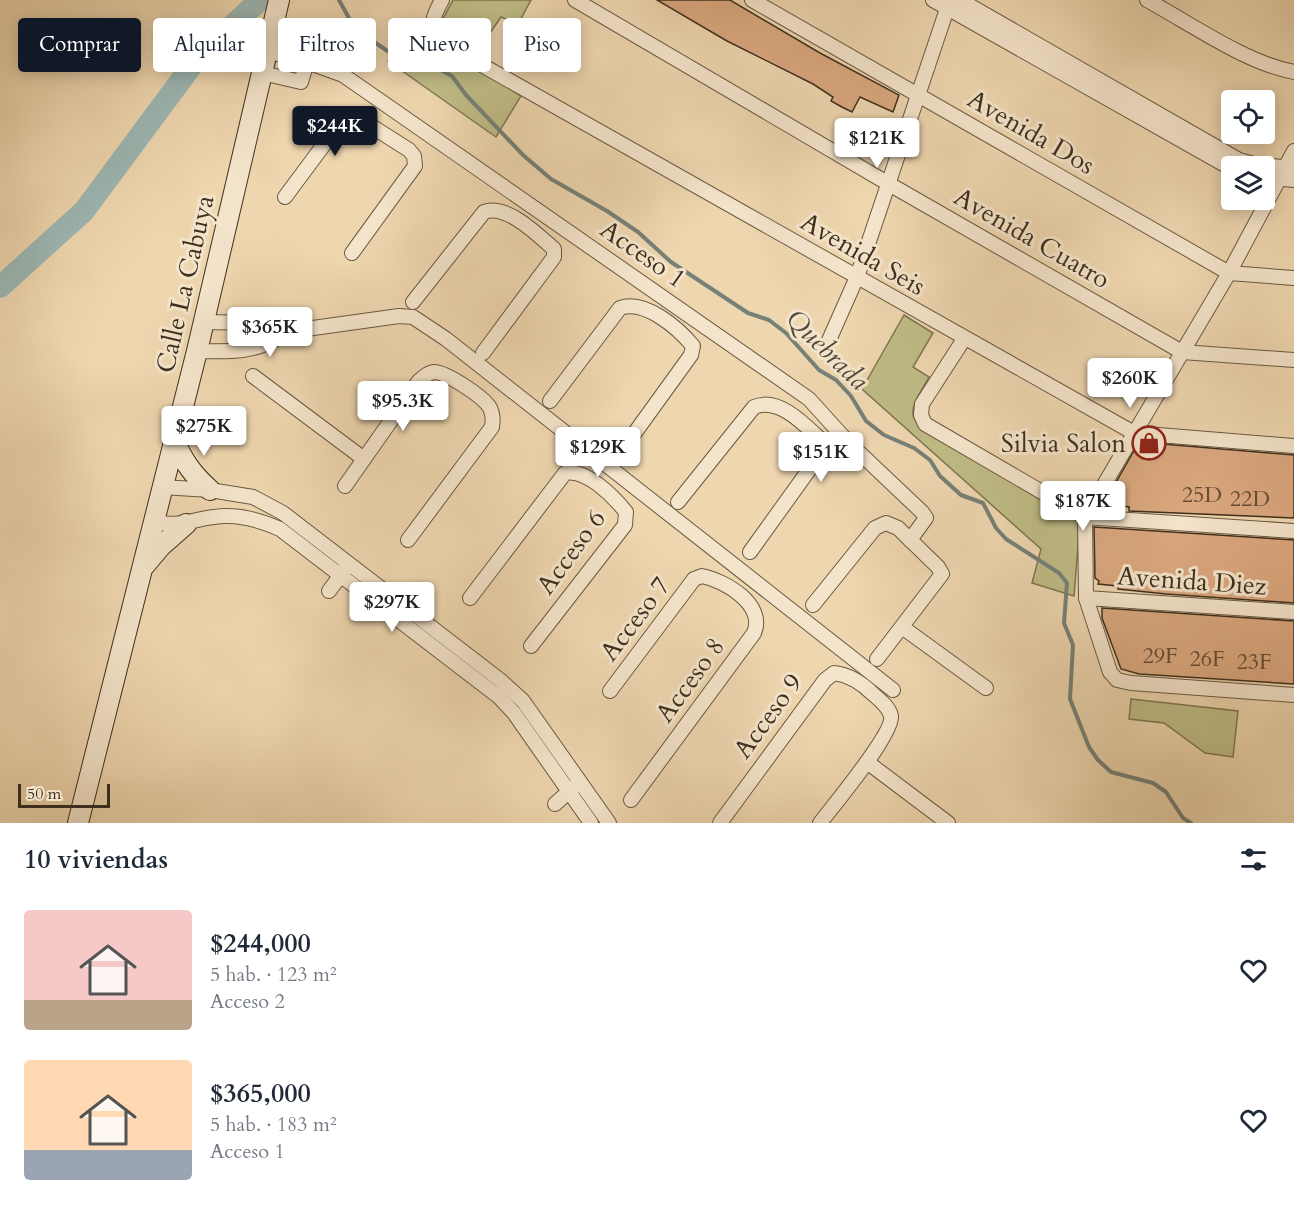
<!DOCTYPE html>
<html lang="es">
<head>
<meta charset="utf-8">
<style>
	body { margin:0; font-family:Cardo,serif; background:#f2f2f3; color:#1f2937; height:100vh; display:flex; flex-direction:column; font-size:22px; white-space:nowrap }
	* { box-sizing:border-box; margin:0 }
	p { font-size:20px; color:#747a83 }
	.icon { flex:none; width:33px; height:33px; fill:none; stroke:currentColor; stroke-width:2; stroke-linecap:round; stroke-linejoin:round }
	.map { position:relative; height:823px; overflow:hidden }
	.sheet { display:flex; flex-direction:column; background:#fff; flex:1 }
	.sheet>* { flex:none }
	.top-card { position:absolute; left:18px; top:18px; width:600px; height:54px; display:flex; gap:12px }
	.tools { position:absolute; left:1221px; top:90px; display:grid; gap:12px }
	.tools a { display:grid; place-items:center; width:54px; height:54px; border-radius:6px; background:#fff; box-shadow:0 3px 15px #0003; font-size:30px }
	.scale { position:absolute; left:18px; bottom:15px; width:92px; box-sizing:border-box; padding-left:6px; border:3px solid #3e2f1d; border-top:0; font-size:16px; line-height:21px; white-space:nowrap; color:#3e2f1d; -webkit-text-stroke:4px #f4e4cb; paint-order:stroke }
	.price { position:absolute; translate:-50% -51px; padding:0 14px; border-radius:6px; background:#fff; color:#222; font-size:20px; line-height:39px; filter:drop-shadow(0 2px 3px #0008) }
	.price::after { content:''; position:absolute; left:50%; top:36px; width:18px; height:14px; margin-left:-9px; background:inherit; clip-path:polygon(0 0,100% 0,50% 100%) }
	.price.current { background:#111827; color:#fff }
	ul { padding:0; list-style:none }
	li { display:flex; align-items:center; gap:18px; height:150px; padding:0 24px }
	li span { display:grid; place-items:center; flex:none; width:168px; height:120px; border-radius:6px; color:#555 }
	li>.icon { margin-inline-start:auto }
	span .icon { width:72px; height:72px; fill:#fffc; stroke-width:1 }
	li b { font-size:26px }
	h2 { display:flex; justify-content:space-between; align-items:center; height:72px; padding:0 24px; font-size:26px }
	.pill { padding:0 21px; border-radius:6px; background:#fff; box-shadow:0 3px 15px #0003; font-size:21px; line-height:54px }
	.pill.current { background:#111827; color:#fff }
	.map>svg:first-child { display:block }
	.green { fill:#bfbc86; stroke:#7e7652; stroke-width:1.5 }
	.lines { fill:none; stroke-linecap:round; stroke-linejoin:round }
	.stream { stroke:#768178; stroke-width:4 }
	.river { stroke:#9cb7b4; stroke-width:22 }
	.building { fill:#daa77e; stroke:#3e2f1d; stroke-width:1.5 }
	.street-casing { stroke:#6a5942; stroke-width:16 }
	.secondary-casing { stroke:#3e2f1d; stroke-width:22 }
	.street { stroke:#f4e4cb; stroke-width:14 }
	.secondary { stroke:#f4e4cb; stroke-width:20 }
	.labels { text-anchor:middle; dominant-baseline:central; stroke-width:6; stroke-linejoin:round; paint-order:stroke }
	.number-label { font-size:22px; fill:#654d35 }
	.street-label { font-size:26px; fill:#3e2f1d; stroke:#f4e4cb }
	.poi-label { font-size:26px; fill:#3e2f1d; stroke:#f4e4cb; text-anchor:end }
	.water-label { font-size:27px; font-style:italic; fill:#514a3b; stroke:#f4e4cb }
</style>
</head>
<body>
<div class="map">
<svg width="1294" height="823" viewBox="0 0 1294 823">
	<rect width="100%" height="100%" fill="#eed6af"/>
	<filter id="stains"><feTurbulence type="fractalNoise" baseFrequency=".00333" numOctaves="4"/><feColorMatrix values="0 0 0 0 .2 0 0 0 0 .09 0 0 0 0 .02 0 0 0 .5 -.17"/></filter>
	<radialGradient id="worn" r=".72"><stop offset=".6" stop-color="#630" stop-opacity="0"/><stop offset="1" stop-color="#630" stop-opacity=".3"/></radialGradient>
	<g class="green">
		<polygon points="453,0 531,0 518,24 501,17 479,49 437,30"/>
		<polygon points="420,30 521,96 496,137 388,61"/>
		<path d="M904 315 933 333 913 367 929 377C923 389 907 408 915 420L1080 521 1074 596 1032 583 1041 549 862 389Z"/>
		<polygon points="1131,699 1238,711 1233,757 1205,753 1164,723 1129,719"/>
	</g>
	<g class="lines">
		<polyline class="stream" points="339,0 355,29 392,54 410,61 433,66 452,76 466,95 523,155 551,179 607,211 638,232 671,262 748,313 769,320 786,333 819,370 836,380 851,396 866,421 884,435 914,448 930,460 940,476 961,495 983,503 996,528 1006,539 1059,573 1067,583 1064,623 1073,645 1070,699 1089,747 1098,760 1111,772 1153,783 1166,792 1183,818 1191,823"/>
		<polyline class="river" points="0,287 84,211 199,56 260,0"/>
	</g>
	<g class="building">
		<polygon points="657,0 730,0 820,53 899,95 893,112 860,97 852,112 842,107 831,101 833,97 813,84 727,41"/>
		<polygon points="1139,442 1294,455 1294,518 1129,511 1129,507 1110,504 1107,498"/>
		<polygon points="1094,527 1294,540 1294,603 1166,594 1118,589 1118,586 1098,584 1099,581 1095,578"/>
		<polygon points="1102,608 1294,621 1294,684 1139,674 1121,669 1102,618"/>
	</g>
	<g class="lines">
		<g class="street-casing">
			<g id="street">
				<path d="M442 0C433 16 428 26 441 42L1134 433 1294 446"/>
				<polyline points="575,0 889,184 1182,352 1294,360"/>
				<polyline points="752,0 1229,273 1294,278"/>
				<polyline points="933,0 1232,169"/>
				<polyline points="960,0 1239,160 1254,164 1292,168"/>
				<path d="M1147 0C1191 24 1246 63 1294 72"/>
				<polyline points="267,51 307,62 343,75 809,399 847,441 922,512 926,518 910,540"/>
				<polyline points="262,73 301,82 307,62"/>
				<polyline points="1294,151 1229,273 1085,517 1086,598 1110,672 1117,680 1131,683 1294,695"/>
				<polyline points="1264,177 1294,180"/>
				<polyline points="285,197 343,119 357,117 409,150 414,156 415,166 352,253"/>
				<path d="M413 302 484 212C506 203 538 235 554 249V257L483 353"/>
				<polyline points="204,322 259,323 284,332"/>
				<polyline points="964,339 922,404 921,415 925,424 1085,517 1294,531"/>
				<polyline points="826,347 857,277 950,0"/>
				<path d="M197 351C217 351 241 353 260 346 276 341 280 333 299 330L399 316 413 317 446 339 893 690"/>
				<polyline points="253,376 364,459"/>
				<path d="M550 401 620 308C645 299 678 328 693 346L691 355 618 456"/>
				<path d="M345 486 418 382C424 377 427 373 434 372 446 372 484 397 490 408 493 415 493 419 492 427L408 540"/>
				<polyline points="162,487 210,490 253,497 283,513 500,680 523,701 609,823"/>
				<path d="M678 502 754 407C779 396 806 426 823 442L824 449 750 552"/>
				<path d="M153 522C185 528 196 517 224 516 244 515 262 521 280 529L499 697 514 713 591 823"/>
				<polyline points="329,591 346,568"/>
				<path d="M470 598 565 473C586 468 614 497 626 512L625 525 531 646"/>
				<polyline points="1086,598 1294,612"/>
				<polyline points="813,605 875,528 886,523 898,528 938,567 942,574 877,659"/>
				<polyline points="902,627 986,688"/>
				<path d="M610 691 694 579 702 576C726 581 766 605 754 633L631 800"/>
				<polyline points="867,762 948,823"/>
				<polyline points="555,804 574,787"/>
				<path d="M720 823 825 680 834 673C850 675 862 683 873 694 880 700 889 707 891 716 894 733 833 806 820 823"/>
			</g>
		</g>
		<g class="secondary-casing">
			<g id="secondary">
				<path d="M174 440C183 461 193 475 210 490"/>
				<polyline points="145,565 161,546 186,524"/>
				<polyline points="78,823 197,351 279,0"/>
			</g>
		</g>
		<use href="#street" class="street"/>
		<use href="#secondary" class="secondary"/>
	</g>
	<defs>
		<g id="shop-ring" transform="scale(1.725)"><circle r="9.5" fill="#f4e4cb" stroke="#8f2418" stroke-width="1.5"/><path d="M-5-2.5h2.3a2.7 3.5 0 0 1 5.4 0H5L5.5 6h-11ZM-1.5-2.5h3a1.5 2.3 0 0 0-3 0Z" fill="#8f2418"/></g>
	</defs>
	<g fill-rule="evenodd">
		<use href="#shop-ring" x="1149" y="443"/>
	</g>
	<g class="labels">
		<g class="number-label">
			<text x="1202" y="495">25D</text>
			<text x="1250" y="499">22D</text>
			<text x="1160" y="656">29F</text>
			<text x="1207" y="659">26F</text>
			<text x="1254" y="662">23F</text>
		</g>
		<g class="street-label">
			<text transform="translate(1031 132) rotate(30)">Avenida Dos</text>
			<text transform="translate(1032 238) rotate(30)">Avenida Cuatro</text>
			<text transform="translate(643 254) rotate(35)">Acceso 1</text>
			<text transform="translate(863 254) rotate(30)">Avenida Seis</text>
			<text transform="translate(185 284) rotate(-77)">Calle La Cabuya</text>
			<text transform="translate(571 552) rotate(-54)">Acceso 6</text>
			<text transform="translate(1192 581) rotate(4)">Avenida Diez</text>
			<text transform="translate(635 619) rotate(-53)">Acceso 7</text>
			<text transform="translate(690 680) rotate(-54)">Acceso 8</text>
			<text transform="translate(768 716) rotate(-54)">Acceso 9</text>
		</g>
		<g class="poi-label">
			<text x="1126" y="443">Silvia Salon</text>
		</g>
		<g class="water-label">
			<text transform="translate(827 350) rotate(44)">Quebrada</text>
		</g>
	</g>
	<rect width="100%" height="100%" filter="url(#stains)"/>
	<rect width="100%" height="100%" fill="url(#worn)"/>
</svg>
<div class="tools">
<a><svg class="icon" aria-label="locate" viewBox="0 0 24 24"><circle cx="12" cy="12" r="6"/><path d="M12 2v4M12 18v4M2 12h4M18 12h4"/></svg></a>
<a><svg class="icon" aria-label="layers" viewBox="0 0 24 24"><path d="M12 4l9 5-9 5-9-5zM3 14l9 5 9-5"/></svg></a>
</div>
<div class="scale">50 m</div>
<b class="price current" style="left:335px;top:157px">$244K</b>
<b class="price" style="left:877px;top:169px">$121K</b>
<b class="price" style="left:270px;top:358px">$365K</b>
<b class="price" style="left:1130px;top:409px">$260K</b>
<b class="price" style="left:403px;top:432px">$95.3K</b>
<b class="price" style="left:204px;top:457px">$275K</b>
<b class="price" style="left:598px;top:478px">$129K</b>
<b class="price" style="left:821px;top:483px">$151K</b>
<b class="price" style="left:1083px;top:532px">$187K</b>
<b class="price" style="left:392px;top:633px">$297K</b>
<div class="top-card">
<a class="pill current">Comprar</a>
<a class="pill">Alquilar</a>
<a class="pill">Filtros</a>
<a class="pill">Nuevo</a>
<a class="pill">Piso</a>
</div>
</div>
<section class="sheet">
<h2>10 viviendas<svg class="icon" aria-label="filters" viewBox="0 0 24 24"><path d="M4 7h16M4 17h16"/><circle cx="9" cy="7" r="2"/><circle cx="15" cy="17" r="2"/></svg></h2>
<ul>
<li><span style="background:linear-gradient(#f6c9c9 75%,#b9a48a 0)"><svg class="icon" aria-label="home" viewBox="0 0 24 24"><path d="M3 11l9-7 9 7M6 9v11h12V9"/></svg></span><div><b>$244,000</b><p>5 hab. · 123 m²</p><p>Acceso 2</p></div><svg class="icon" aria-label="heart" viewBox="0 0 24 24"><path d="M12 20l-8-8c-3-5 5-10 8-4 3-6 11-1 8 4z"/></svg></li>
<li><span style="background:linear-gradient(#ffd9b3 75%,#9aa5b1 0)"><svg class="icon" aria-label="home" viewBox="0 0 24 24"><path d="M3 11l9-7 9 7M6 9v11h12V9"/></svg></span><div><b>$365,000</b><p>5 hab. · 183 m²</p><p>Acceso 1</p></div><svg class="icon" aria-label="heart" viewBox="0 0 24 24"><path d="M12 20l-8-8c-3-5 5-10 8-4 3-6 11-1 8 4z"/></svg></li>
</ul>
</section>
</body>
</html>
